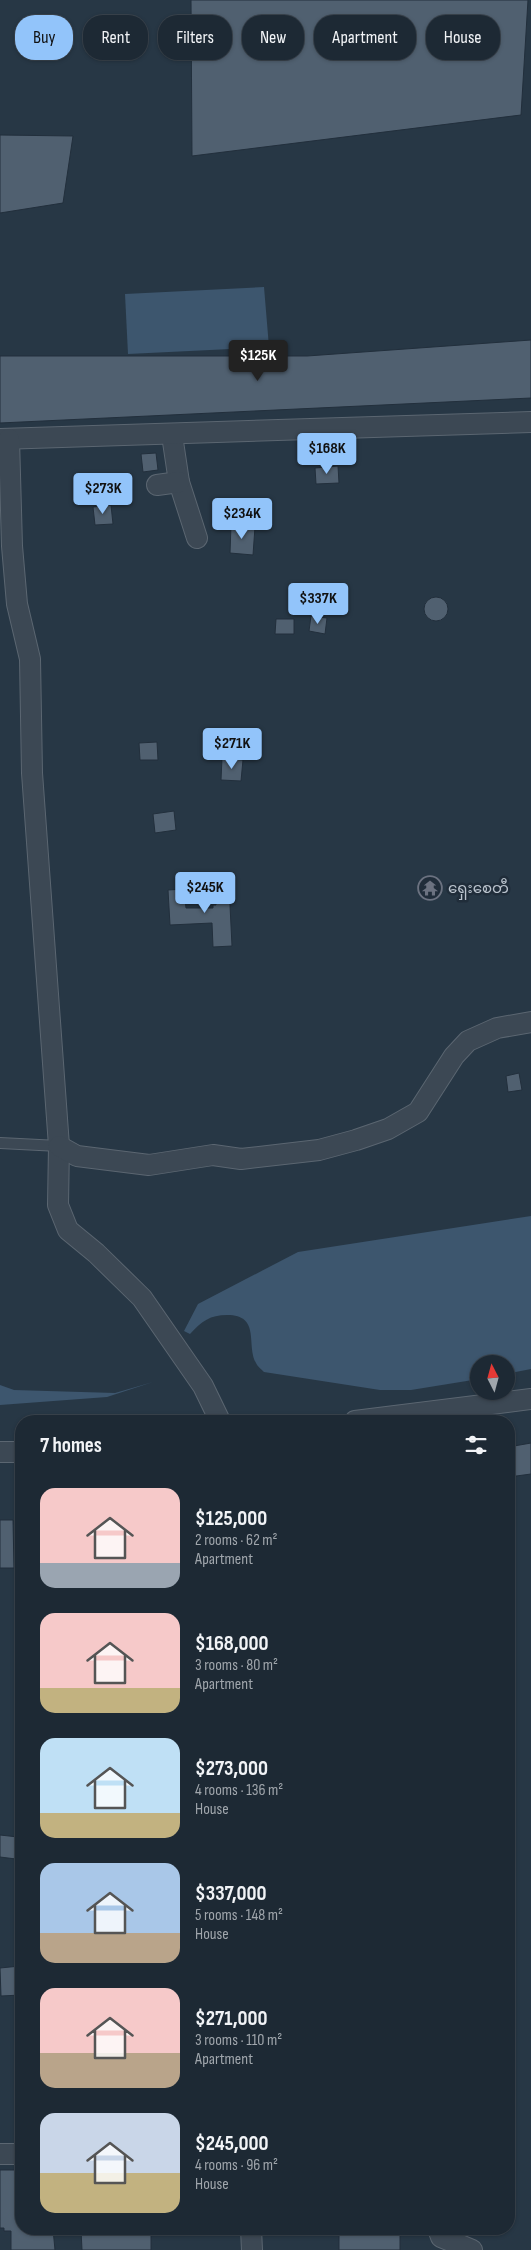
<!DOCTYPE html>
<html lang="en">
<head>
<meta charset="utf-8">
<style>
	body { margin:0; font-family:"Sofia Sans Condensed","Noto Sans Myanmar",sans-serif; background:#25313c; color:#f1f3f6; height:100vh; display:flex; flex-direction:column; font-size:19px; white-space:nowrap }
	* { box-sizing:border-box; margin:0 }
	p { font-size:16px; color:#a0a6ac }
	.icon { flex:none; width:28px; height:28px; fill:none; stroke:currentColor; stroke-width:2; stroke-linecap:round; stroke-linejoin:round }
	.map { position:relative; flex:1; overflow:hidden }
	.panel { position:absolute; left:15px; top:1415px; width:500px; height:820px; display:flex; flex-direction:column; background:#1d2934; border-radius:20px; box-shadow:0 1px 4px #0004,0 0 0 1px #3b454f }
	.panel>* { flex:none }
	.guide { position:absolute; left:15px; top:15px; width:501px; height:45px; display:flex; gap:10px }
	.needle { width:32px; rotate:354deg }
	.fabs { position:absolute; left:470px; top:1355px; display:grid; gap:10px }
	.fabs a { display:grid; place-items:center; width:45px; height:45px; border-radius:50%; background:#1d2934; box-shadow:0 1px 4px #0004,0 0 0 1px #3b454f; font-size:25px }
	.price { position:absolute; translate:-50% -42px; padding:0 11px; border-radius:5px; background:#92c4fa; color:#111; font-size:16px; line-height:32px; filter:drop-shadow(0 1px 2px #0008) }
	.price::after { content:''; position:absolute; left:50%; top:30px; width:15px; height:11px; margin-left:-8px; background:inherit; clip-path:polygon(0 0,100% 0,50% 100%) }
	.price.selected { background:#222; color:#fff }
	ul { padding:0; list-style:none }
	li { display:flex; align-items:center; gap:15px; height:125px; padding:0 25px }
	li span { display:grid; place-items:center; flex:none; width:140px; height:100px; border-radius:15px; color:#555 }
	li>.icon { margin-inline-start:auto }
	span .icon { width:60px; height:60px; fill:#fffc; stroke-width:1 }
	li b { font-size:21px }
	h2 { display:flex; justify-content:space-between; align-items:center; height:60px; padding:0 25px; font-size:21px }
	.chip { padding:0 18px; border-radius:20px; background:#1d2934; box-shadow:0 1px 4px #0004,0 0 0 1px #3b454f; font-size:18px; line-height:45px }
	.chip.selected { background:#92c4fa; color:#111 }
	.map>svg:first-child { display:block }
	.water { fill:#3d566e }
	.building { fill:#506070; stroke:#222f3c }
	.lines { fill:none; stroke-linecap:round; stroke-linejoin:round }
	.lane-casing { stroke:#5b6671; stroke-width:12 }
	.street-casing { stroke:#5b6671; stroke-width:22 }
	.lane { stroke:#3c4854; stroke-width:10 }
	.street { stroke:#3c4854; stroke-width:20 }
	.labels { text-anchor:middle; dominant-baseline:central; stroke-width:5; stroke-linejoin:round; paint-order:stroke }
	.poi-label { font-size:15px; fill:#bac3cd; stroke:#202d3a; text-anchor:start }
</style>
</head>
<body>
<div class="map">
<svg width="531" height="2250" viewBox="0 0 531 2250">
	<rect width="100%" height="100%" fill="#273745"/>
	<g class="water">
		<polygon points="264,287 269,347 128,354 125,294"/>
		<path d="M531 1216V1369L506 1374V1364H479V1379L411 1390H380L264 1372C261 1369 257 1366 256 1363 246 1345 261 1315 227 1315 210 1315 202 1321 190 1334L184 1331 198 1304 298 1252Z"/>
		<polygon points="153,1382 107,1397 0,1405 0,1385 14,1390 115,1393"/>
	</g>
	<g class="building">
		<polygon points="191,0 528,0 521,115 192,156"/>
		<polygon points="0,135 73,136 63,203 0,213"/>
		<polygon points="531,340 531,398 0,423 0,356 307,356"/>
		<polygon points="156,453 158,470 143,472 141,454"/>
		<polygon points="338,466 339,483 316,484 315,468"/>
		<polygon points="111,505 113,524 95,525 93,507"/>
		<polygon points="231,525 255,527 253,555 230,553"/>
		<circle cx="436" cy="609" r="12"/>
		<polygon points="311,616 327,618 325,634 309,631"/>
		<polygon points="276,619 294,619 294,634 275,634"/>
		<polygon points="157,742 158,760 140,760 139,743"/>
		<polygon points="222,758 243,760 241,781 221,780"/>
		<polygon points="174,811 176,830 155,833 153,814"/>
		<polygon points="229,885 232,946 213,947 212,923 170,925 168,890 184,889 186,908 213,908 213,905 216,905 215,886"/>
		<polygon points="519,1073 522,1090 508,1092 506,1076"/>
		<polygon points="531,1443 531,1474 509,1477 509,1454 515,1453 514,1446"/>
		<polygon points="0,1520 13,1520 14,1568 0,1568"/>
		<polygon points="0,1835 18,1837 16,1859 0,1857"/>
		<polygon points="20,1966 21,1995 1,1996 0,1968"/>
		<polygon points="0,2170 21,2170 21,2229 53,2229 55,2250 11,2250 11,2231 4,2231 4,2228 0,2228"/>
		<polygon points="126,2229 126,2235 151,2235 151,2250 82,2250 81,2230"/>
		<rect x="339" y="2229" width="61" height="21"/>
	</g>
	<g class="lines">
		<g class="lane-casing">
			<polyline id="lane" points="0,1143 59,1146"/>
		</g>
		<g class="street-casing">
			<g id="street">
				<polyline points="172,435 179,482 197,538"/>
				<polyline points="0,439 531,422"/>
				<polyline points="9,439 12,546 17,604 30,659 32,773 59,1146 58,1205 68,1230 96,1253 142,1298 203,1386 220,1421"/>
				<polyline points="157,485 179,482"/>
				<polyline points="59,1146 77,1156 149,1165 213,1155 241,1159 319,1150 356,1140 388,1129 418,1112 454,1056 468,1041 497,1028 531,1022"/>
				<polyline points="355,1421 531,1399"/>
				<polyline points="0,1452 21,1452"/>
				<polyline points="0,2154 21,2154"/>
				<polyline points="251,2229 252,2250"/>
				<polyline points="438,2229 441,2237 472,2250"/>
			</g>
		</g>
		<use href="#lane" class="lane"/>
		<use href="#street" class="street"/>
	</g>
	<defs>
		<g id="temple-ring" transform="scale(1.25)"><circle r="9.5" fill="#202d3a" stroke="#6b7280" stroke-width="1.5"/><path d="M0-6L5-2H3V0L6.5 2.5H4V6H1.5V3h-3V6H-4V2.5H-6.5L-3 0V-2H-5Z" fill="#6b7280"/></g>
	</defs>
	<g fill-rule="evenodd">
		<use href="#temple-ring" x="430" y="888"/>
	</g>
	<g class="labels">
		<g class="poi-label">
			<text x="448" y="888">ရှေးစေတီ</text>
		</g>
	</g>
</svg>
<div class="fabs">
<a><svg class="needle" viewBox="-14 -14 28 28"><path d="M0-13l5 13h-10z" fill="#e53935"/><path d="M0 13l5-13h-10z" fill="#a0a6ac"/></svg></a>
</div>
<b class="price selected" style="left:258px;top:382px">$125K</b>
<b class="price" style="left:327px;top:475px">$168K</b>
<b class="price" style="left:103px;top:515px">$273K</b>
<b class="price" style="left:242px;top:540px">$234K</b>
<b class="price" style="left:318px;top:625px">$337K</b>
<b class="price" style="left:232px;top:770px">$271K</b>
<b class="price" style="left:205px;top:914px">$245K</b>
<div class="guide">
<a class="chip selected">Buy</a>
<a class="chip">Rent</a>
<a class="chip">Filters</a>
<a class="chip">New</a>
<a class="chip">Apartment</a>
<a class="chip">House</a>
</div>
<section class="panel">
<h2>7 homes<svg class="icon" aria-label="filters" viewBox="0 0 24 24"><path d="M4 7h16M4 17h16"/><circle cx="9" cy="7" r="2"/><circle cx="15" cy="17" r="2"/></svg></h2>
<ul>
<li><span style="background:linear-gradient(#f6c9c9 75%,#9aa5b1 0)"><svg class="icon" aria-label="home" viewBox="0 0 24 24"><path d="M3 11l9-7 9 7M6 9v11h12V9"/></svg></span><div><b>$125,000</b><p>2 rooms · 62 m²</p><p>Apartment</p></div></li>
<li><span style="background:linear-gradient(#f6c9c9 75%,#c2b280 0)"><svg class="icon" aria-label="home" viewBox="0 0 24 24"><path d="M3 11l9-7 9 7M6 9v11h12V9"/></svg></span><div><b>$168,000</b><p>3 rooms · 80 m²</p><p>Apartment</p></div></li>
<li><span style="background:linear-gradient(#bfe0f5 75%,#c2b280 0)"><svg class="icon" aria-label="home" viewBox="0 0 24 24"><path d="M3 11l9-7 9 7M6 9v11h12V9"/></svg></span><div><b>$273,000</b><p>4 rooms · 136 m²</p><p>House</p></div></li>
<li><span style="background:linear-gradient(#a9c7e8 70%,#b9a48a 0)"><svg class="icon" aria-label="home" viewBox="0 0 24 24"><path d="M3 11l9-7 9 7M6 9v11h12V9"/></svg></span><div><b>$337,000</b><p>5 rooms · 148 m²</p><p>House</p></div></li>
<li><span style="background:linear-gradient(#f6c9c9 65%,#b9a48a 0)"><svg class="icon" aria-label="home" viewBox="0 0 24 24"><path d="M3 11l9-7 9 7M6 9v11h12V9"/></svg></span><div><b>$271,000</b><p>3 rooms · 110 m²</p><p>Apartment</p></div></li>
<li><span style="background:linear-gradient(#c9d6e8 60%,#c2b280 0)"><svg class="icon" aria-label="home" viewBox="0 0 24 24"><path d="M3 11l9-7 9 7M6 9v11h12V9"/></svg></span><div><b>$245,000</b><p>4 rooms · 96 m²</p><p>House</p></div></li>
</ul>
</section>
</div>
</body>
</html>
